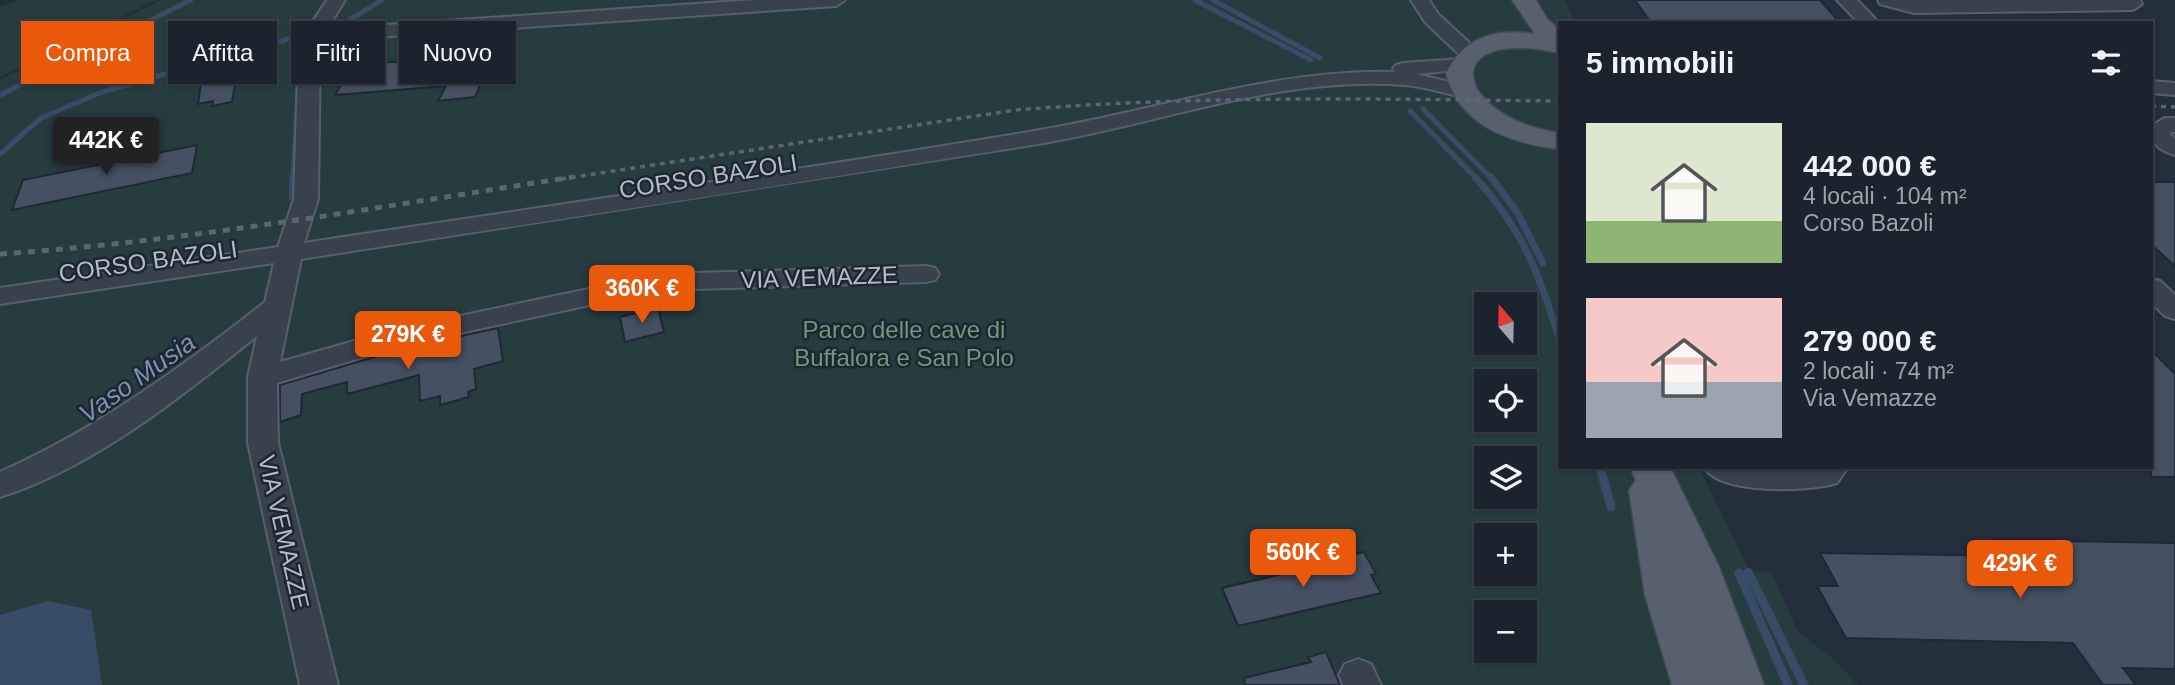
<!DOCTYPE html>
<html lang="it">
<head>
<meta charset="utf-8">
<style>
	body { margin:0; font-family:Helvetica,sans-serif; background:#242b36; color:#f1f3f6; height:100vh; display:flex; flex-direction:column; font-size:26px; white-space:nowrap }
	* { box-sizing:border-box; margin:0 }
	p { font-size:23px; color:#a0a4aa }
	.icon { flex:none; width:38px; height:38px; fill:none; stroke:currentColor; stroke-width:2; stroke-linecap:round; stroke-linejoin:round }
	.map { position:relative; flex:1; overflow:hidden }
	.side { position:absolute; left:1558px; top:21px; width:595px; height:448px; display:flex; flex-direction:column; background:#1b232e; border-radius:0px; box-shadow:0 2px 5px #0004,0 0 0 2px #39404a }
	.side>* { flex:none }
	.hud { position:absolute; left:21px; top:21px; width:665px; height:63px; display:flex; gap:14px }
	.needle { width:46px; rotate:340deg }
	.controls { position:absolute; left:1474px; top:292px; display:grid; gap:14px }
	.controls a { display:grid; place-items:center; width:63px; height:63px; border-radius:0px; background:#1b232e; box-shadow:0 2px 5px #0004,0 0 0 2px #39404a; font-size:35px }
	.price { position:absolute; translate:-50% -60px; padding:0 16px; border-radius:7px; background:#ea580c; color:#fff; font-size:23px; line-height:46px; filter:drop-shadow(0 2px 4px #0008) }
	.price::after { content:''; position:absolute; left:50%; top:42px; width:21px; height:16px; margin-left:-10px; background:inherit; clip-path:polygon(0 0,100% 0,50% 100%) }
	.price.active { background:#222; color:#fff }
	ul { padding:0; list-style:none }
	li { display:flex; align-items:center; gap:21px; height:175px; padding:0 28px }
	li span { display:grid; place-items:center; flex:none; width:196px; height:140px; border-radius:0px; color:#555 }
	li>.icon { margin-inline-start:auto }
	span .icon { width:84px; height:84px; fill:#fffc; stroke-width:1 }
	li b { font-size:30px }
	h2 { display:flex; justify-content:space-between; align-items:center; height:84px; padding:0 28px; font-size:30px }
	.tag { padding:0 24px; border-radius:0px; background:#1b232e; box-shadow:0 2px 5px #0004,0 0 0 2px #39404a; font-size:24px; line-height:63px }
	.tag.active { background:#ea580c; color:#fff }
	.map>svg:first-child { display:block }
	.green { fill:#263c3f; fill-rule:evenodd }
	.water { fill:#394c67 }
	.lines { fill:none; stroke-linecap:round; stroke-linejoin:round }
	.stream-far2 { stroke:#394c67; stroke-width:5 }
	.stream-far1 { stroke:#394c67; stroke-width:7 }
	.stream { stroke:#394c67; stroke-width:9 }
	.building { fill:#455162; stroke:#1f2835; stroke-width:2 }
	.minor-casing { stroke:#565f6c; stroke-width:4 }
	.major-casing { stroke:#414a57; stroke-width:3 }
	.minor { fill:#38414e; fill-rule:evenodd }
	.major { fill:#56606e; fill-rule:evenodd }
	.rail-far1 { stroke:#5a6575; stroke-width:3.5; stroke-dasharray:5 5; stroke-linecap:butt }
	.rail { stroke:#5a6575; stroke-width:5; stroke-dasharray:7 7; stroke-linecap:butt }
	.labels { text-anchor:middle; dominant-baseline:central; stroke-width:5; stroke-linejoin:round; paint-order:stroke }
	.street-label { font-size:24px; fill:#b4bcc9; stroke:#1d2633 }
	.park-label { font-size:24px; fill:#6b9a76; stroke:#1d2633 }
	.water-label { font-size:26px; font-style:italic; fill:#7c92b1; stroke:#1d2633 }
</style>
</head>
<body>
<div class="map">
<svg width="2175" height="685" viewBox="0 0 2175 685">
	<rect width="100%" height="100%" fill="#242f3e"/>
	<g class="green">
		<polygon points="20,0 155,0 0,77 0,7"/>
		<path d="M161 0H1565L1572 17 1583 23H1559V467H1699L1750 572 1772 573 1798 632 1833 659 1858 685H0V80ZM1486 304H1524V343H1486ZM1486 382H1524V420H1486ZM1486 458H1524V497H1486ZM1486 536H1524V574H1486ZM1486 612H1524V651H1486Z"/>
	</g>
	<polygon class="water" points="48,601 91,610 102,685 0,685 0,615"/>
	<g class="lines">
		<g class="stream-far2">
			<polyline points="1195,0 1311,60"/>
			<polyline points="1213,0 1320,58"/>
			<polyline points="327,30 343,24 382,0"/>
			<polyline points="302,36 328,0"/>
			<polyline points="0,95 191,0"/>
			<polyline points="1423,109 1492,179"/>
			<polyline points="1410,111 1477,179"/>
			<polyline points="0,154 41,118 102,92 306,34"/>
			<polyline points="293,179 298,90"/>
		</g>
		<g class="stream-far1">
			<path d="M1475 177C1524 231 1537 271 1559 337"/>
			<polyline points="1491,177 1517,212 1543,263"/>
			<polyline points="292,197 293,177"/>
		</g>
		<g class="stream">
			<polyline points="1600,467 1611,507"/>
			<polyline points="1748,572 1804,685"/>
			<polyline points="1739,573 1788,685"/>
		</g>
	</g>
	<g class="building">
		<polygon points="1635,0 1820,0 1840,23 1649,20"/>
		<polygon points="492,55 487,65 490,64 475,97 438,101 446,86 335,95 347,75 372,73 379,63"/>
		<polygon points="231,78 230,85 235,84 232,102 212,106 213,101 198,104 201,83"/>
		<polygon points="197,145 192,173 12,210 23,180"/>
		<polygon points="2151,182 2175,182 2175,266 2151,244"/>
		<polygon points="658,308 664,332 625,342 620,317"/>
		<polygon points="498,328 503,361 474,369 476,389 468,392 469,397 440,405 440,396 420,401 419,375 347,394 347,382 302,394 301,415 280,422 280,385 401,349"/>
		<polygon points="2151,350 2175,374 2175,477 2151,477"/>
		<polygon points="2000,540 2175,543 2175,669 2123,668 2136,685 2103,685 2073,643 1846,638 1817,586 1838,586 1820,553 2011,556"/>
		<polygon points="1364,552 1376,574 1371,575 1381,593 1238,626 1222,588 1308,568 1307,565"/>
		<polygon points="1326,652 1340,685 1245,685 1244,678 1311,662 1308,657"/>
	</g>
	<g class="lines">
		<g class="minor-casing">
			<g id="minor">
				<path d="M327 0H345L327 29 754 0H845L836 6 320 41 318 199 304 243C549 206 795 171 1040 130 1159 110 1273 69 1395 72L1393 69 1396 65 1403 63 1461 59 1468 61 1471 65 1468 69 1416 74 1470 87 1474 91 1470 95 1463 97C1444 93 1425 87 1405 85 1280 75 1160 124 1038 144 793 184 547 221 301 259L280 362 397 329 608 285 695 273 926 266 935 268 939 274 935 280 926 282 695 289 608 301 400 346 277 383 278 443 338 685H300L248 443V377L257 336C182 396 93 468 0 497V472C97 429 182 367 265 302L274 263 0 304V288L278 247 294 199 299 43Z"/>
				<polygon points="1411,0 1429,0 1438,14 1476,49 1479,53 1476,57 1462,57 1425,22"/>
				<polygon points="1837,0 1857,0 1879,23 1859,23"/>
				<polygon points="1878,0 2140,0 2142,4 2133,10 1914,13 1880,4"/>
				<polygon points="2151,81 2175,83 2175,95 2151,93"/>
				<path d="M2165 118H2175V132L2169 133 2175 139V155C2158 150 2151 144 2151 126Z"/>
				<polygon points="2151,279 2160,281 2175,295 2175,319 2165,316 2151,302"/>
				<path d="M1704 467H1848L1837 483C1809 492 1720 495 1704 467Z"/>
				<polygon points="1358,659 1371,664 1381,685 1343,685 1339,675 1345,664"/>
			</g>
		</g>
		<g class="major-casing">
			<g id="major">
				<path d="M1512 0H1536L1547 19 1559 29V53C1436 26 1453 116 1559 133V149C1511 143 1458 126 1446 73 1465 36 1496 28 1535 34Z"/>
				<polygon points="1630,467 1670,467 1719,567 1764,685 1672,685 1645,595 1629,491 1636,480"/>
			</g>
		</g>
		<use href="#minor" class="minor"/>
		<use href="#major" class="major"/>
		<g class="rail-far1">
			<polyline points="2151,106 2175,107"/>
			<path d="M561 179 1016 110C1197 95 1378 99 1559 101"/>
		</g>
		<path class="rail" d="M0 254C192 241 383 206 573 177"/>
	</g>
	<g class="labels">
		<g class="street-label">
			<text transform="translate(708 176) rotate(-9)">CORSO BAZOLI</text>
			<text transform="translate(148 261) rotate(-8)">CORSO BAZOLI</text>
			<text transform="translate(819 277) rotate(-2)">VIA VEMAZZE</text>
			<text transform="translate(284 532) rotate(77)">VIA VEMAZZE</text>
		</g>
		<g class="park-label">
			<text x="904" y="329">Parco delle cave di<tspan x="904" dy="28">Buffalora e San Polo</tspan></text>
		</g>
		<g class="water-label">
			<text transform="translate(137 378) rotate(-35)">Vaso Musia</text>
		</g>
	</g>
</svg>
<div class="controls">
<a><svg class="needle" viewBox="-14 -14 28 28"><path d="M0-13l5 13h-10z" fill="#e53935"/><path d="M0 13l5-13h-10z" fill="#a0a4aa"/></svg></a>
<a><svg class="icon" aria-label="locate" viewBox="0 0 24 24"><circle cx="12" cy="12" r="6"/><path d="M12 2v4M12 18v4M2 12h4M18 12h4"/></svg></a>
<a><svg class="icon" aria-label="layers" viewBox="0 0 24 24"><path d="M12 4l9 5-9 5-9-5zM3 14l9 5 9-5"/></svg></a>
<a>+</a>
<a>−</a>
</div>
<b class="price active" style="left:106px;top:177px">442K €</b>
<b class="price" style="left:642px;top:325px">360K €</b>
<b class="price" style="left:408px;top:371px">279K €</b>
<b class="price" style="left:1303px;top:589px">560K €</b>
<b class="price" style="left:2020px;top:600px">429K €</b>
<div class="hud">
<a class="tag active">Compra</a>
<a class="tag">Affitta</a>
<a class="tag">Filtri</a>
<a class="tag">Nuovo</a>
</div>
<section class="side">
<h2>5 immobili<svg class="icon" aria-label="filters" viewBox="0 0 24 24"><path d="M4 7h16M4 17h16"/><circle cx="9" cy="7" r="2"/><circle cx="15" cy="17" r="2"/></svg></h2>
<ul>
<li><span style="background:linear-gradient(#dfe7d0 70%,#8fb573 0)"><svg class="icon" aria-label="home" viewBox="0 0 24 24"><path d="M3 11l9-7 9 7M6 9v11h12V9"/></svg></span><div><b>442 000 €</b><p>4 locali · 104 m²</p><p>Corso Bazoli</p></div></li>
<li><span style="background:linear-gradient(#f6c9c9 60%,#9aa5b1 0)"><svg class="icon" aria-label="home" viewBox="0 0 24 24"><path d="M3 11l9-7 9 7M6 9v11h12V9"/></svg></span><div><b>279 000 €</b><p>2 locali · 74 m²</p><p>Via Vemazze</p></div></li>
</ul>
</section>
</div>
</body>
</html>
